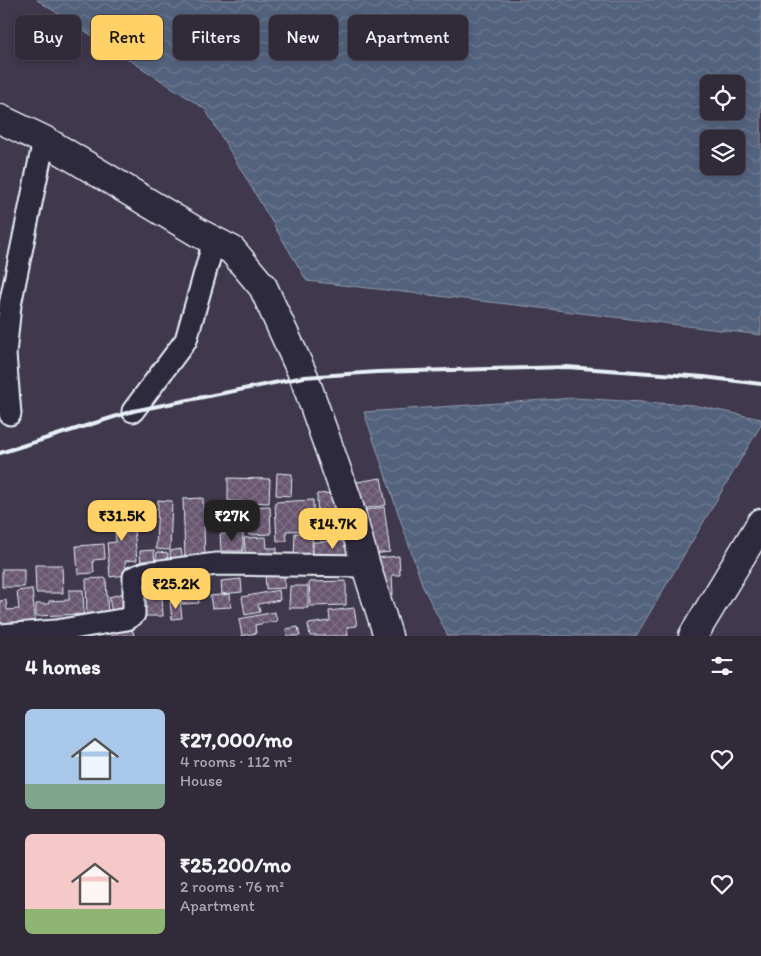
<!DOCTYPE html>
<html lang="en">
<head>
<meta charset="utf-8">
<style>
	body { margin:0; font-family:Itim,sans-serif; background:#383241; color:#f1f3f6; height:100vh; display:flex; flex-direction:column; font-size:19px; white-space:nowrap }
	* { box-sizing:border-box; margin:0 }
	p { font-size:16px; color:#a8a7ae }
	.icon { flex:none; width:28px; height:28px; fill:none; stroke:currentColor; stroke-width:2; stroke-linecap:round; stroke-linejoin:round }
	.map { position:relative; height:636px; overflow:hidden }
	.details { display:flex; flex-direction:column; background:#302a39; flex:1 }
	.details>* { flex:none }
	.hud { position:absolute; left:15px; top:15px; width:500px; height:45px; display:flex; gap:10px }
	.tools { position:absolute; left:700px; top:75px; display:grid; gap:10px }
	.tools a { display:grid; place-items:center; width:45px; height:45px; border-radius:8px; background:#302a39; box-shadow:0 2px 8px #0003,0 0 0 1px #4b4653; font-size:25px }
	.price { position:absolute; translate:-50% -42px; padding:0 11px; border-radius:10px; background:#ffd166; color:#111; font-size:16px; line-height:32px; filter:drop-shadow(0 1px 2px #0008) }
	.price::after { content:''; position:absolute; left:50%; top:30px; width:15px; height:11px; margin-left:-8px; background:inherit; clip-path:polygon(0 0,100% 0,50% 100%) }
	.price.on { background:#222; color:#fff }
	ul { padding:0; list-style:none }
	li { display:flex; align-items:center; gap:15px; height:125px; padding:0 25px }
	li span { display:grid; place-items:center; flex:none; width:140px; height:100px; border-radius:8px; color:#555 }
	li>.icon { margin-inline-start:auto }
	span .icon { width:60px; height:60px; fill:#fffc; stroke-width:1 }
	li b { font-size:21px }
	h2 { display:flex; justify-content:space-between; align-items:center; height:60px; padding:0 25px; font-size:21px }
	.pill { padding:0 18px; border-radius:8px; background:#302a39; box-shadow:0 2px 8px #0003,0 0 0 1px #4b4653; font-size:18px; line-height:45px }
	.pill.on { background:#ffd166; color:#111 }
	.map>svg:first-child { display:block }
	.water { fill:url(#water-waves); stroke:#8f9bae; fill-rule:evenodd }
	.building { fill:url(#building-cross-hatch); stroke:#e8f1f8 }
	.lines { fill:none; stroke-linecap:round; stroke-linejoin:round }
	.street-casing { stroke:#e8f1f8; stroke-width:25 }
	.secondary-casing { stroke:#e8f1f8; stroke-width:31 }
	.primary-casing { stroke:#e8f1f8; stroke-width:31 }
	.street { stroke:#2f2a3d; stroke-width:21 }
	.secondary { stroke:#2f2a3d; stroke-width:28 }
	.primary { stroke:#2f2a3d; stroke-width:28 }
	.rail { stroke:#e8f1f8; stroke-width:4 }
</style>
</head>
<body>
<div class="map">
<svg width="761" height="636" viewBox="0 0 761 636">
	<defs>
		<pattern id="water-waves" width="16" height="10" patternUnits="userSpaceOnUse" patternTransform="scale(1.25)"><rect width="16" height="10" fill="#53627d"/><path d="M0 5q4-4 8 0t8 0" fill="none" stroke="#6c7990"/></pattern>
		<pattern id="building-cross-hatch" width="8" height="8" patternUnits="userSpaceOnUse" patternTransform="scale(1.25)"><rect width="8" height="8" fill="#695770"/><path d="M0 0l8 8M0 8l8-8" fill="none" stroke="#7e7085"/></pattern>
	</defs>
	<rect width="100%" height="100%" fill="#40384c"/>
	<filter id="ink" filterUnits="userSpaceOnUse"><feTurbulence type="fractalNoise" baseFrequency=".02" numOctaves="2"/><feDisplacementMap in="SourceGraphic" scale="10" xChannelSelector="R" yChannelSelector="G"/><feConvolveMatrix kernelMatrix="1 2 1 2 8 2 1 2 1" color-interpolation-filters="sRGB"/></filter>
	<g filter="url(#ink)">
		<g class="water">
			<path d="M37 0H761V335L499 303 307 281 205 109ZM709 84H736V111H709ZM709 139H736V166H709Z"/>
			<polygon points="574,398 693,405 761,419 761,425 636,636 448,636 423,587 364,412"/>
		</g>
		<g class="building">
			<polygon points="277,473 292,474 291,496 276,495"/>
			<polygon points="228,478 270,479 269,503 228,501"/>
			<polygon points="381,478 386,505 362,509 357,482"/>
			<polygon points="337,493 339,533 318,534 317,494"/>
			<polygon points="203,498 205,558 185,558 183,499"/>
			<polygon points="158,500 172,501 170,550 156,549"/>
			<polygon points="313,500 314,530 286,531 287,541 277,541 275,502"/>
			<polygon points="270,506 271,534 249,535 248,507"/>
			<polygon points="132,507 137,560 125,561 127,575 110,577 107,543 116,542 113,509"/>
			<polygon points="384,507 390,552 373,554 366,510"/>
			<polygon points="243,533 243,551 221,551 220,534"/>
			<polygon points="295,533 313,534 311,558 294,558"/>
			<polygon points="266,537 267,548 277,548 277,557 246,559 244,538"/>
			<polygon points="353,541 353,558 313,559 313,542"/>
			<polygon points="104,544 105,559 93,560 94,573 78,574 76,546"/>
			<polygon points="181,549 183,563 171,565 170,551"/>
			<polygon points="154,550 155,567 141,568 140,551"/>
			<polygon points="157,552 168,553 167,565 155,564"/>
			<polygon points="399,556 400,575 392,575 393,594 378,594 376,558"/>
			<polygon points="35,565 62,565 63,593 36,593"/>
			<rect x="2" y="569" width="22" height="18"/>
			<polygon points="196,570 199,603 182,604 179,572"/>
			<polygon points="265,573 284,573 285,588 266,589"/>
			<polygon points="161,577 163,616 141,616 140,578"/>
			<polygon points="106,578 108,616 87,617 86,579"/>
			<polygon points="241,579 242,592 222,594 221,581"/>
			<polygon points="346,581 346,605 310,606 309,582"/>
			<polygon points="290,586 308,586 308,608 289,608"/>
			<polygon points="32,589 36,628 0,632 0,601 6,600 7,610 19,609 17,591"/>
			<polygon points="69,590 83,590 84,614 36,616 36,604 49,604 49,601 69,600"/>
			<polygon points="279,590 280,600 258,604 260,612 245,615 242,597"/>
			<polygon points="129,592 133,608 112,613 109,597"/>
			<polygon points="230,594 231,607 212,608 210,596"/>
			<polygon points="180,601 182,618 172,619 170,602"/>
			<polygon points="354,608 357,626 347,627 348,636 310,636 308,624 330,621 329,611"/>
			<polygon points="275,612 277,621 255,625 256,633 242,636 239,619"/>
			<polygon points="131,623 134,636 112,636 110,628"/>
			<polygon points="298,627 300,636 287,636 286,629"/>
		</g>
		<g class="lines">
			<g class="street-casing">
				<g id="street">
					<polyline points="133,411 186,340 214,241"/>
					<polyline points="10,414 5,354 10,305 44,140"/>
					<polyline points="0,635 56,631 127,619 134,614 134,577 145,573 217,564 366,566"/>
				</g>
			</g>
			<g class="secondary-casing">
				<polyline id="secondary" points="0,119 44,140 197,232 232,250 263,287 304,377 347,499 366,566 388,636"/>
			</g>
			<g class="primary-casing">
				<polyline id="primary" points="693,636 761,523"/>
			</g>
			<use href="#street" class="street"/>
			<use href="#secondary" class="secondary"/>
			<use href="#primary" class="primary"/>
			<polyline class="rail" points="0,453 133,411 304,377 377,372 567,367 704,377 761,384"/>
		</g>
	</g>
</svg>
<div class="tools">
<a><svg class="icon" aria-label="locate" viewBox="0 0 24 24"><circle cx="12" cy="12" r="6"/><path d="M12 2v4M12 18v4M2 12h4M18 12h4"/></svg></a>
<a><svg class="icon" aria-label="layers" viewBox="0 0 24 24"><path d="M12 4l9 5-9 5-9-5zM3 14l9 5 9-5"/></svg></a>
</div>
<b class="price" style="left:122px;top:542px">₹31.5K</b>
<b class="price on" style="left:232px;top:542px">₹27K</b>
<b class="price" style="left:333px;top:550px">₹14.7K</b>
<b class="price" style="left:176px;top:610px">₹25.2K</b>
<div class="hud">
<a class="pill">Buy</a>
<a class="pill on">Rent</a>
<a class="pill">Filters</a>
<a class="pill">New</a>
<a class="pill">Apartment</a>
</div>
</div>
<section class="details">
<h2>4 homes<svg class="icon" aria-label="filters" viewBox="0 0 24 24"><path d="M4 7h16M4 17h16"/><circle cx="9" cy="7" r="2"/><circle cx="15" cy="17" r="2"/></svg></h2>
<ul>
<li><span style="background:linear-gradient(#a9c7e8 75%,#7fa58c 0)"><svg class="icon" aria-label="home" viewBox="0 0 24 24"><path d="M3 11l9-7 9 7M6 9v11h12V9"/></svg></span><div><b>₹27,000/mo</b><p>4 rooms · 112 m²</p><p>House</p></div><svg class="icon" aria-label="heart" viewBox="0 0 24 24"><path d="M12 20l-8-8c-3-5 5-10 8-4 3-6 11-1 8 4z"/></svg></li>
<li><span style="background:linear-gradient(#f6c9c9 75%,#8fb573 0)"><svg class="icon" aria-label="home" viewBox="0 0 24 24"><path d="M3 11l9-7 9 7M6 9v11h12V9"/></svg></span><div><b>₹25,200/mo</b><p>2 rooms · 76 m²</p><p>Apartment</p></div><svg class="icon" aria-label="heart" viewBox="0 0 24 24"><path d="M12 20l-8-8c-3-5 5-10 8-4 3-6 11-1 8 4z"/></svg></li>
</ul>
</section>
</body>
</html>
